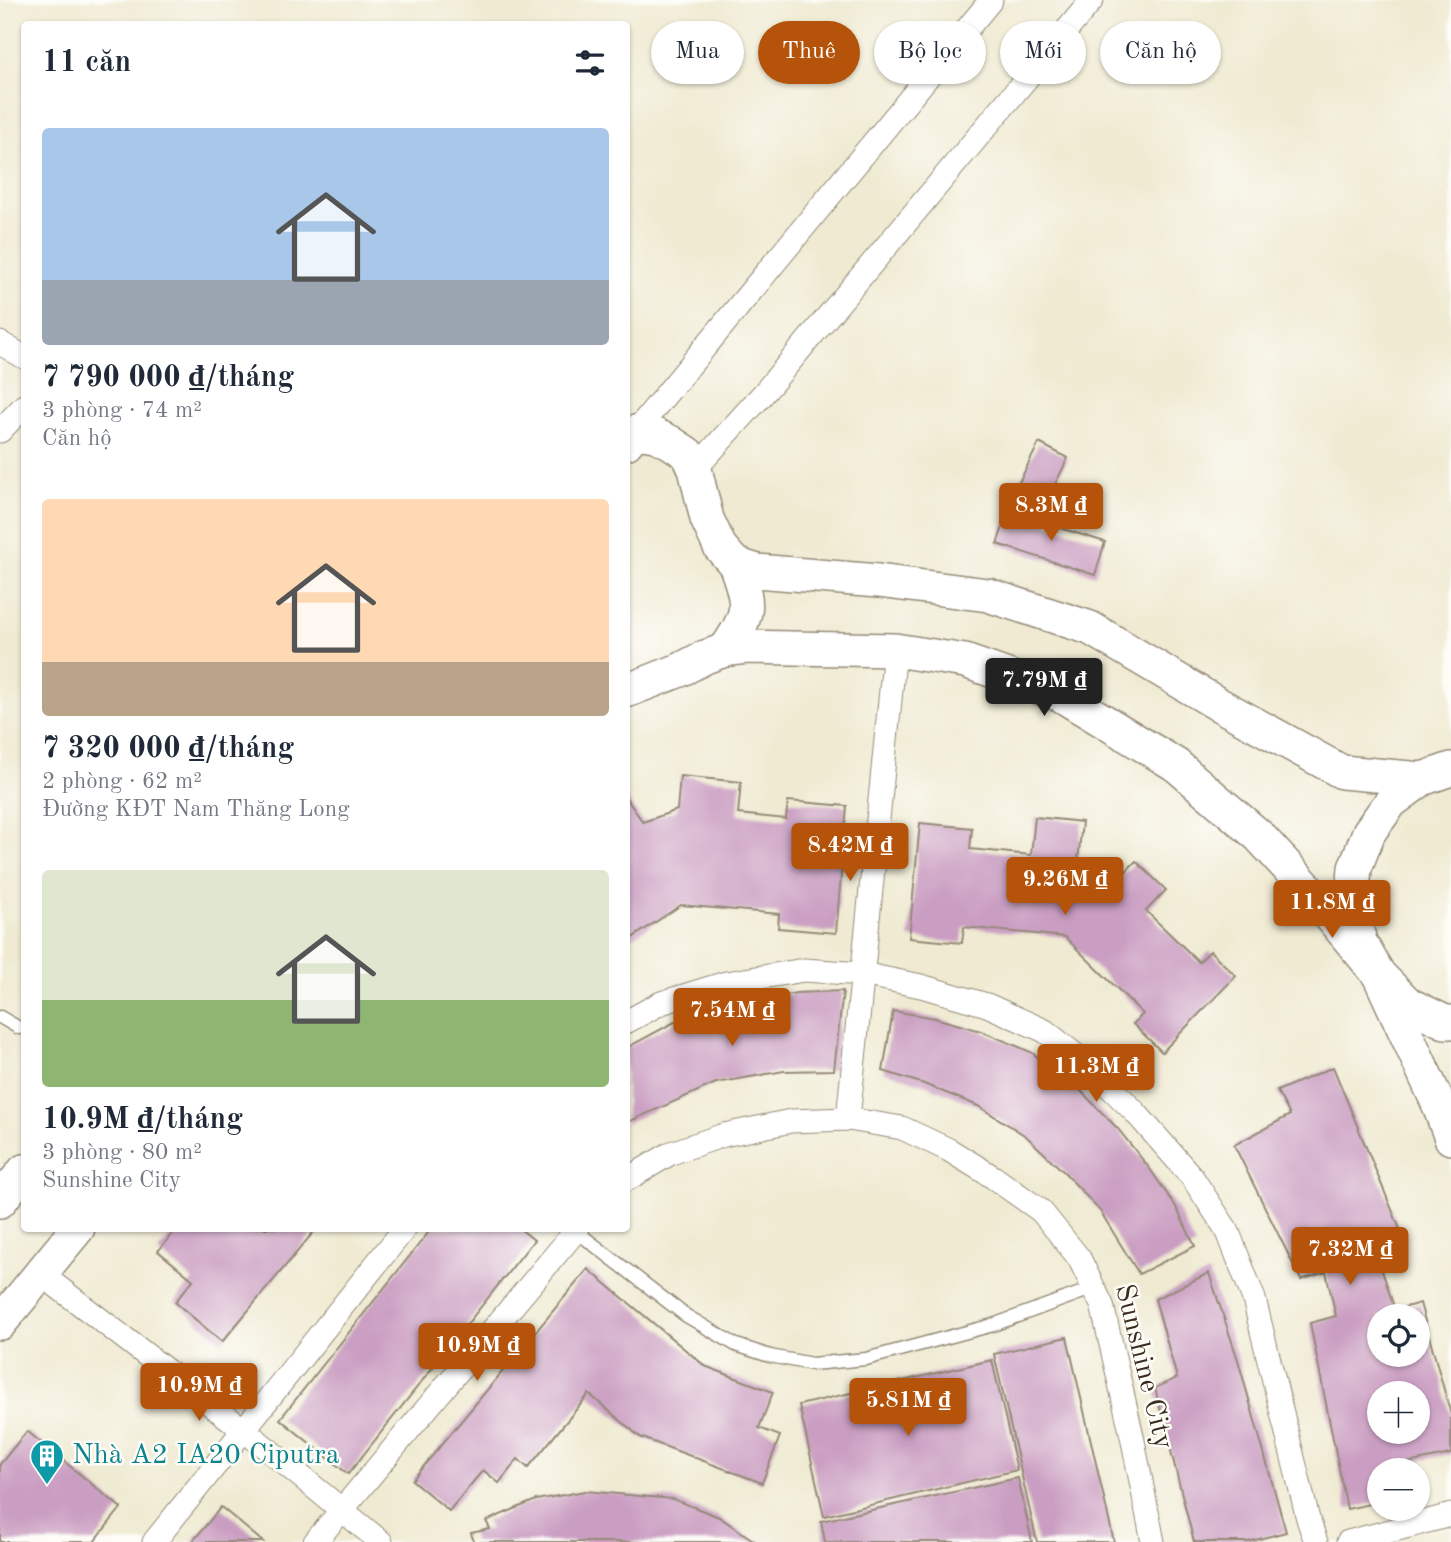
<!DOCTYPE html>
<html lang="vi">
<head>
<meta charset="utf-8">
<style>
	body { margin:0; font-family:"Old Standard TT",serif; background:#f6f6f7; color:#1f2937; height:100vh; display:flex; flex-direction:column; font-size:26px; white-space:nowrap }
	* { box-sizing:border-box; margin:0 }
	p { font-size:23px; color:#747a83 }
	.icon { flex:none; width:38px; height:38px; fill:none; stroke:currentColor; stroke-width:2; stroke-linecap:round; stroke-linejoin:round }
	.map { position:relative; flex:1; overflow:hidden }
	.sheet { position:absolute; left:21px; top:21px; width:609px; height:1211px; display:flex; flex-direction:column; background:#fff; border-radius:7px; box-shadow:0 2px 5px #0004 }
	.sheet>* { flex:none }
	.hud { position:absolute; left:651px; top:21px; width:665px; height:63px; display:flex; gap:14px }
	.tools { position:absolute; left:1367px; top:1304px; display:grid; gap:14px }
	.tools a { display:grid; place-items:center; width:63px; height:63px; border-radius:50%; background:#fff; box-shadow:0 2px 5px #0004; font-size:35px }
	.price { position:absolute; translate:-50% -60px; padding:0 16px; border-radius:7px; background:#b45309; color:#fff; font-size:23px; line-height:46px; filter:drop-shadow(0 2px 4px #0008) }
	.price::after { content:''; position:absolute; left:50%; top:42px; width:21px; height:16px; margin-left:-10px; background:inherit; clip-path:polygon(0 0,100% 0,50% 100%) }
	.price.current { background:#222; color:#fff }
	ul { padding:0; list-style:none }
	li { display:grid; align-content:center; gap:14px; height:371px; padding:0 21px }
	li span { display:grid; place-items:center; height:217px; border-radius:7px; color:#555 }
	li>.icon { margin-inline-start:auto }
	span .icon { width:126px; height:126px; fill:#fffc; stroke-width:1 }
	li b { font-size:30px }
	h2 { display:flex; justify-content:space-between; align-items:center; height:84px; padding:0 21px; font-size:30px }
	.chip { padding:0 24px; border-radius:32px; background:#fff; box-shadow:0 2px 5px #0004; font-size:24px; line-height:63px }
	.chip.current { background:#b45309; color:#fff }
	.map>svg:first-child { display:block }
	.building { fill:#ca9ec2; fill-rule:evenodd }
	.lines { fill:none; stroke-linecap:round; stroke-linejoin:round }
	.lane-casing { stroke:#958a78; stroke-width:15 }
	.street-casing { stroke:#958a78; stroke-width:25 }
	.secondary-casing { stroke:#958a78; stroke-width:36 }
	.lane { stroke:#fff; stroke-width:12 }
	.street { stroke:#fff; stroke-width:23 }
	.secondary { stroke:#fff; stroke-width:33 }
	.labels { text-anchor:middle; dominant-baseline:central; stroke-width:5; stroke-linejoin:round; paint-order:stroke }
	.street-label { font-size:28px; fill:#3b2a1e; stroke:#fdfcf7 }
	.culture-label { font-size:28px; fill:#0d838f; stroke:#fdfcf7; text-anchor:start }
</style>
</head>
<body>
<div class="map">
<svg width="1451" height="1542" viewBox="0 0 1451 1542">
	<rect width="100%" height="100%" fill="#fdfcf7"/>
	<filter id="ink" filterUnits="userSpaceOnUse"><feTurbulence type="fractalNoise" baseFrequency=".0143" numOctaves="2"/><feDisplacementMap in="SourceGraphic" scale="14" xChannelSelector="R" yChannelSelector="G"/><feConvolveMatrix kernelMatrix="1 2 1 2 8 2 1 2 1" color-interpolation-filters="sRGB"/></filter>
	<filter id="wash" filterUnits="userSpaceOnUse"><feTurbulence type="fractalNoise" baseFrequency=".00686" numOctaves="4" result="noise"/><feDisplacementMap in="SourceGraphic" scale="28" xChannelSelector="R" yChannelSelector="G"/><feGaussianBlur stdDeviation="1.57" result="paint"/><feColorMatrix in="noise" values="0 0 0 0 0 0 0 0 0 0 0 0 0 0 0 0 0 1.4 0 .05"/><feComposite in="paint" operator="in"/></filter>
	<g filter="url(#wash)">
		<rect width="100%" height="100%" fill="#efead1"/>
		<g id="blocks">
			<g class="building">
				<polygon points="1039,443 1068,458 1040,515 1010,500"/>
				<polygon points="1008,512 1105,542 1095,575 997,544"/>
				<polygon points="680,776 741,782 738,814 786,819 788,801 847,806 836,933 778,928 779,914 681,905 626,942 626,798 643,822 677,810"/>
				<polygon points="1035,817 1082,822 1076,881 1106,892 1136,861 1166,890 1146,911 1199,962 1210,951 1236,976 1162,1052 1133,1024 1143,1014 1065,937 964,927 962,943 909,938 920,823 972,828 970,849 1031,855"/>
				<polygon points="843,991 834,1070 784,1071 716,1083 630,1121 626,1124 626,1048 684,1017 796,993"/>
				<polygon points="893,1011 935,1018 981,1031 1031,1052 1078,1088 1118,1129 1150,1169 1176,1207 1195,1246 1139,1274 1100,1211 1066,1174 1026,1136 978,1106 924,1084 883,1071"/>
				<path d="M1333 1067 1402 1234 1373 1243 1395 1310 1420 1303 1451 1415V1454L1402 1464 1403 1470H1379V1502L1347 1509 1310 1323 1336 1316 1326 1272 1301 1280 1234 1145 1290 1115 1277 1091ZM1379 1316H1418V1354H1379ZM1379 1393H1418V1432H1379Z"/>
				<polygon points="177,1228 317,1228 222,1342 175,1302 193,1280 158,1251"/>
				<polygon points="432,1228 519,1228 534,1240 348,1474 280,1419"/>
				<polygon points="588,1269 705,1366 773,1392 759,1428 780,1436 762,1483 640,1437 589,1394 528,1468 518,1459 499,1483 483,1470 449,1511 412,1480"/>
				<polygon points="1209,1273 1238,1360 1286,1532 1248,1542 1194,1542 1155,1388 1177,1378 1155,1299"/>
				<polygon points="1067,1337 1114,1542 1037,1542 994,1354"/>
				<polygon points="992,1360 1017,1470 824,1516 799,1405"/>
				<polygon points="27,1431 121,1508 94,1542 0,1542 0,1464"/>
				<polygon points="1018,1478 1032,1542 825,1542 821,1521"/>
				<polygon points="585,1491 673,1499 719,1517 756,1542 474,1542 471,1533 490,1529 486,1521 536,1500"/>
				<polygon points="221,1507 263,1542 192,1542"/>
			</g>
		</g>
	</g>
	<g filter="url(#ink)">
		<use href="#blocks" fill-opacity="0" stroke="#958a78" stroke-width="2"/>
		<g class="lines">
			<g class="lane-casing">
				<g id="lane">
					<polyline points="0,1017 19,1028"/>
					<polyline points="576,1231 685,1315 736,1345 770,1356 812,1364 866,1359 993,1325 1094,1288"/>
				</g>
			</g>
			<g class="street-casing">
				<g id="street">
					<polyline points="0,343 24,357"/>
					<polyline points="0,431 24,406"/>
					<polyline points="635,432 991,0"/>
					<polyline points="695,469 763,394 1092,0"/>
					<polyline points="626,1022 661,1003 726,983 804,970 862,974 921,986 987,1005 1045,1031 1088,1065 1135,1112 1192,1177 1228,1232 1254,1299 1308,1519 1316,1542"/>
					<polyline points="848,1119 895,650"/>
					<polyline points="626,1180 671,1153 724,1135 791,1121 848,1119 902,1128 949,1150 993,1177 1041,1211 1079,1258 1102,1305 1132,1436 1153,1542"/>
					<polyline points="41,1274 244,1430 381,1542"/>
					<polyline points="154,1542 405,1228"/>
					<polyline points="315,1542 578,1228"/>
					<polyline points="1348,1542 1451,1515"/>
				</g>
			</g>
			<g class="secondary-casing">
				<g id="secondary">
					<polyline points="626,443 635,432 655,435 670,442 688,454 695,469 707,519 720,547 735,564 757,571 878,581 988,595 1090,628 1218,704 1342,772 1422,779"/>
					<path d="M725 650C750 615 751 606 735 564"/>
					<polyline points="626,691 680,670 705,657 725,650 747,647 895,650 965,661 1061,695 1176,765 1259,836 1307,888 1379,975 1438,1103 1451,1138"/>
					<polyline points="1451,769 1422,779 1391,802 1369,832 1355,868 1352,906 1360,942 1379,975 1408,1004 1445,1022 1451,1022"/>
					<polyline points="0,1201 24,1171"/>
					<polyline points="0,1323 78,1228"/>
				</g>
			</g>
			<use href="#lane" class="lane"/>
			<use href="#street" class="street"/>
			<use href="#secondary" class="secondary"/>
		</g>
	</g>
	<defs>
		<g id="building-pin" transform="scale(1.75)"><path d="M0 17L-7.5 6A9.5 9.5 0 1 1 7.5 6Z" fill="#0f9aa8" stroke="#fdfcf7"/><path d="M-4-6H4V6H1V3H-1V6H-4ZM-2.5-4.3h1.7v1.8h-1.7ZM.8-4.3h1.7v1.8H.8ZM-2.5-1h1.7V.8h-1.7ZM.8-1h1.7V.8H.8Z" fill="#fff"/></g>
	</defs>
	<g fill-rule="evenodd">
		<use href="#building-pin" x="47" y="1456"/>
	</g>
	<g class="labels">
		<g class="street-label">
			<text transform="translate(1143 1367) rotate(76)">Sunshine City</text>
		</g>
		<g class="culture-label">
			<text x="72" y="1456">Nhà A2 IA20 Ciputra</text>
		</g>
	</g>
</svg>
<div class="tools">
<a><svg class="icon" aria-label="locate" viewBox="0 0 24 24"><circle cx="12" cy="12" r="6"/><path d="M12 2v4M12 18v4M2 12h4M18 12h4"/></svg></a>
<a>+</a>
<a>−</a>
</div>
<b class="price" style="left:1051px;top:543px">8.3M ₫</b>
<b class="price current" style="left:1044px;top:718px">7.79M ₫</b>
<b class="price" style="left:850px;top:883px">8.42M ₫</b>
<b class="price" style="left:1065px;top:917px">9.26M ₫</b>
<b class="price" style="left:1332px;top:940px">11.8M ₫</b>
<b class="price" style="left:732px;top:1048px">7.54M ₫</b>
<b class="price" style="left:1096px;top:1104px">11.3M ₫</b>
<b class="price" style="left:1350px;top:1287px">7.32M ₫</b>
<b class="price" style="left:477px;top:1383px">10.9M ₫</b>
<b class="price" style="left:199px;top:1423px">10.9M ₫</b>
<b class="price" style="left:908px;top:1438px">5.81M ₫</b>
<div class="hud">
<a class="chip">Mua</a>
<a class="chip current">Thuê</a>
<a class="chip">Bộ lọc</a>
<a class="chip">Mới</a>
<a class="chip">Căn hộ</a>
</div>
<section class="sheet">
<h2>11 căn<svg class="icon" aria-label="filters" viewBox="0 0 24 24"><path d="M4 7h16M4 17h16"/><circle cx="9" cy="7" r="2"/><circle cx="15" cy="17" r="2"/></svg></h2>
<ul>
<li><span style="background:linear-gradient(#a9c7e8 70%,#9aa5b1 0)"><svg class="icon" aria-label="home" viewBox="0 0 24 24"><path d="M3 11l9-7 9 7M6 9v11h12V9"/></svg></span><div><b>7 790 000 ₫/tháng</b><p>3 phòng · 74 m²</p><p>Căn hộ</p></div></li>
<li><span style="background:linear-gradient(#ffd9b3 75%,#b9a48a 0)"><svg class="icon" aria-label="home" viewBox="0 0 24 24"><path d="M3 11l9-7 9 7M6 9v11h12V9"/></svg></span><div><b>7 320 000 ₫/tháng</b><p>2 phòng · 62 m²</p><p>Đường KĐT Nam Thăng Long</p></div></li>
<li><span style="background:linear-gradient(#dfe7d0 60%,#8fb573 0)"><svg class="icon" aria-label="home" viewBox="0 0 24 24"><path d="M3 11l9-7 9 7M6 9v11h12V9"/></svg></span><div><b>10.9M ₫/tháng</b><p>3 phòng · 80 m²</p><p>Sunshine City</p></div></li>
</ul>
</section>
</div>
</body>
</html>
